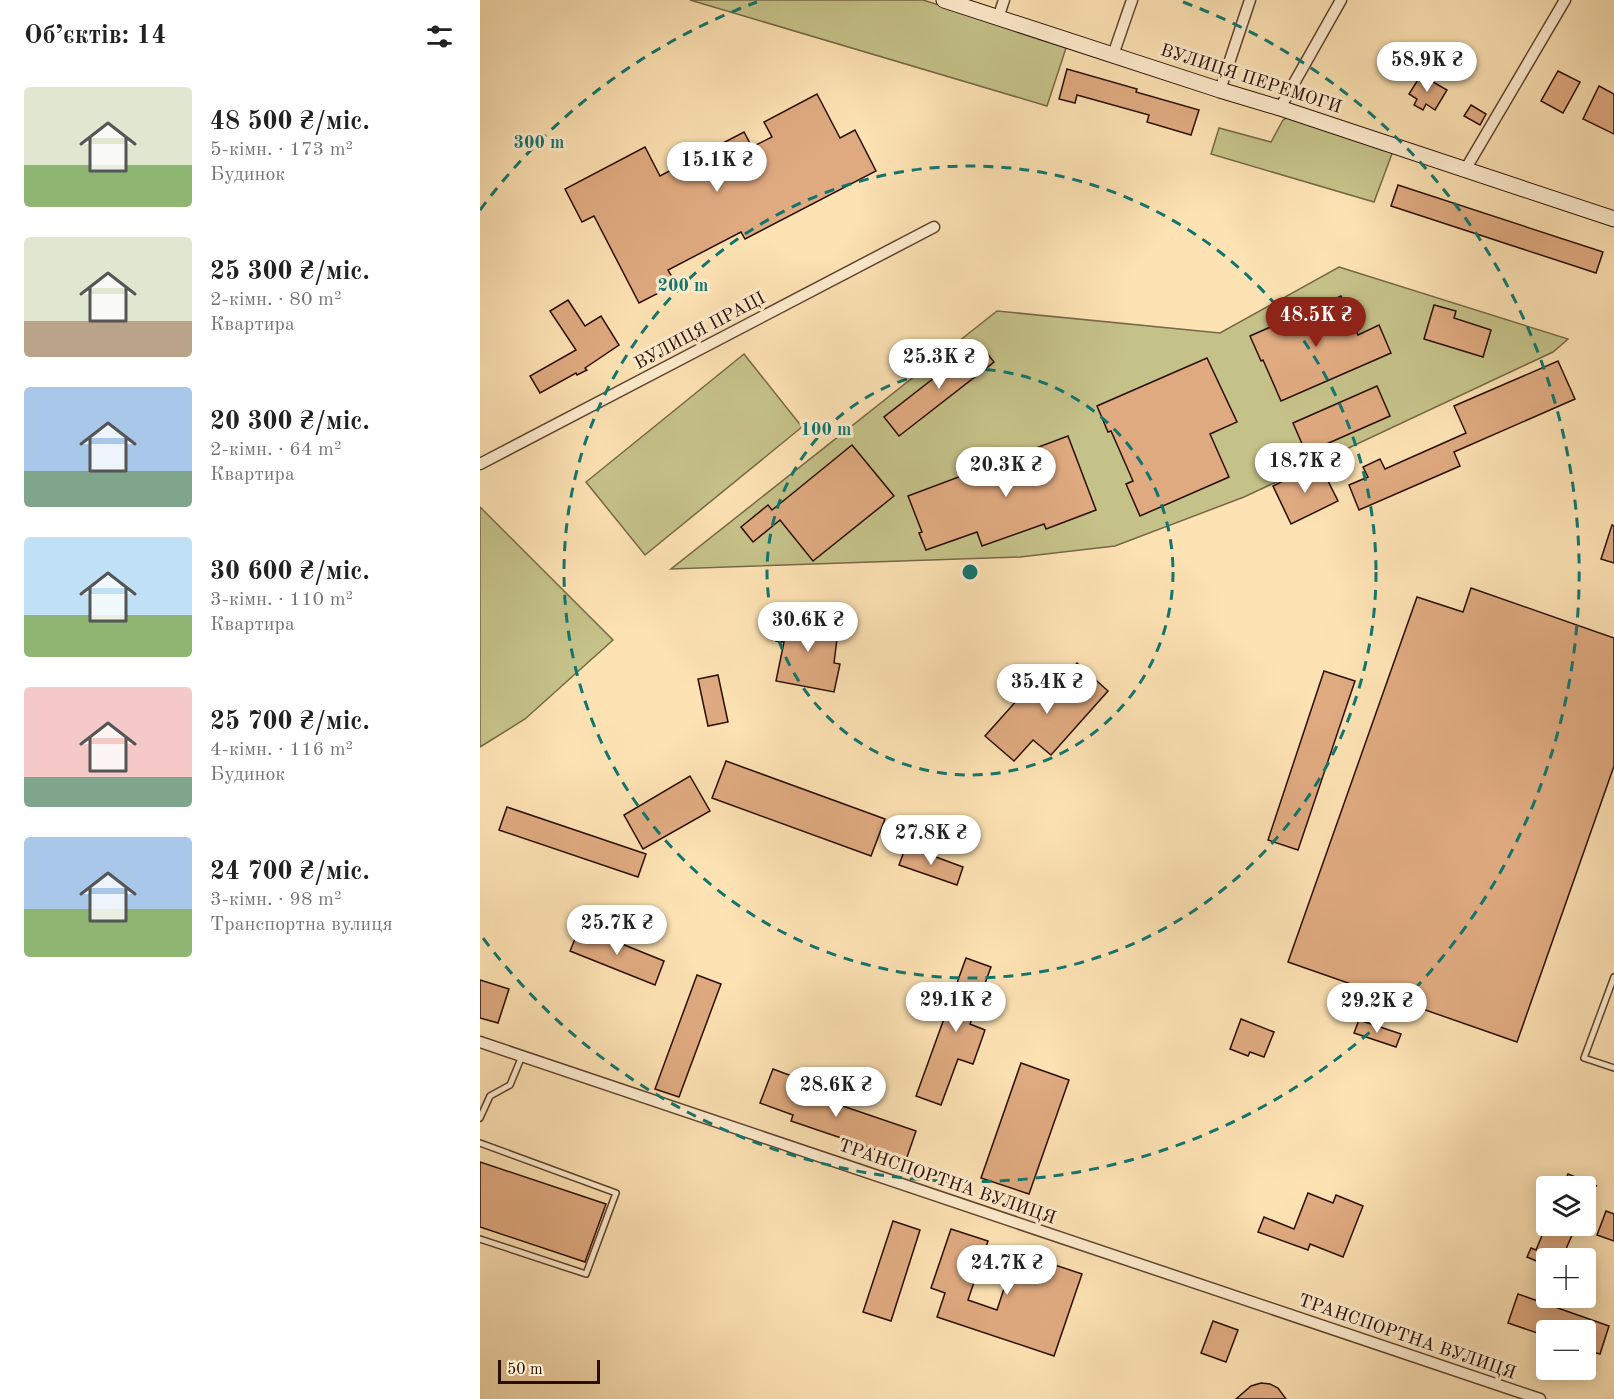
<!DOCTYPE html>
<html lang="uk">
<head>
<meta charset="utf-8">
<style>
	body { margin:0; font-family:"Old Standard TT",serif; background:#f2f2f2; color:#222; height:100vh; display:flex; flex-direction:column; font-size:22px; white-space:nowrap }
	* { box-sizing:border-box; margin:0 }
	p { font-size:20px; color:#767676 }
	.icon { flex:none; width:33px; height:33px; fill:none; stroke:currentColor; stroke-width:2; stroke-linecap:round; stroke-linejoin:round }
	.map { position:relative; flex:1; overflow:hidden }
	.drawer { display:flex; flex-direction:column; background:#fff; width:480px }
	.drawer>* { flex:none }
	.controls { position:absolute; left:1056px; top:1176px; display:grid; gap:12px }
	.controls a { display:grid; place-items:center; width:60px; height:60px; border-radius:6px; background:#fff; box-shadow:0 3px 15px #0003; font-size:30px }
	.scale { position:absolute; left:18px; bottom:15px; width:102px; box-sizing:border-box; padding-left:6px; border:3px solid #290e03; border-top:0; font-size:16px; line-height:21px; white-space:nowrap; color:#290e03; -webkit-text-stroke:4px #feecce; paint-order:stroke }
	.price { position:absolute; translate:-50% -51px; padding:0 14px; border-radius:21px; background:#fff; color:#222; font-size:20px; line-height:39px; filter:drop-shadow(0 2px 3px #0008) }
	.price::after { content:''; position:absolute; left:50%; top:36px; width:18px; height:14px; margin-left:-9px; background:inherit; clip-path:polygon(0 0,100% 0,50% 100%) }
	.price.current { background:#8f2418; color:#fff }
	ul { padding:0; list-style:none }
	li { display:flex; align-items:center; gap:18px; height:150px; padding:0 24px }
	li span { display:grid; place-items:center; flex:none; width:168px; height:120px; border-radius:6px; color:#555 }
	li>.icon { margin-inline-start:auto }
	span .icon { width:72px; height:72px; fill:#fffc; stroke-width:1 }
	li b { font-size:26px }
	h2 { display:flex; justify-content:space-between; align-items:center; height:72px; padding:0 24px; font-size:26px }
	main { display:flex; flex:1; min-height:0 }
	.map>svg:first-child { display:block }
	.green { fill:#c5c289; stroke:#776846; stroke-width:1.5 }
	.building { fill:#e0aa80; stroke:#290e03; stroke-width:1.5 }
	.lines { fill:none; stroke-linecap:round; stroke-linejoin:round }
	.lane-casing { stroke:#5e432f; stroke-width:8 }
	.street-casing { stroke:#5e432f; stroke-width:13 }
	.secondary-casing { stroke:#290e03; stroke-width:17 }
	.lane { stroke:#feecce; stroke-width:5 }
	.street { stroke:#feecce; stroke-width:10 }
	.secondary { stroke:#feecce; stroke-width:15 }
	.ring { fill:none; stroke:#0f766e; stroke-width:3; stroke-dasharray:10 8 }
	.labels { text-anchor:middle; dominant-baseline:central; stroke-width:6; stroke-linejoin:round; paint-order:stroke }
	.street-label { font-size:18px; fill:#290e03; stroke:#feecce }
	.centre { fill:#0f766e; stroke:#feecce; stroke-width:3 }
	.ring-label { font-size:18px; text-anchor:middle; font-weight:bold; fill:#0f766e; stroke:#feecce; stroke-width:6; stroke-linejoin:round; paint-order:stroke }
</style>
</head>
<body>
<main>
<section class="drawer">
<h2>Об’єктів: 14<svg class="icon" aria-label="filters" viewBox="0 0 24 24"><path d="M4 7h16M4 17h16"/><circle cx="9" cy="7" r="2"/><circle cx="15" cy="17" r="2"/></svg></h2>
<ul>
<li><span style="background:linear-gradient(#dfe7d0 65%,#8fb573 0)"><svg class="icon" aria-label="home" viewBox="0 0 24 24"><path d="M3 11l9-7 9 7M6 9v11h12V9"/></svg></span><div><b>48 500 ₴/міс.</b><p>5-кімн. · 173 m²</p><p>Будинок</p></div></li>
<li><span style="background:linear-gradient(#dfe7d0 70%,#b9a48a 0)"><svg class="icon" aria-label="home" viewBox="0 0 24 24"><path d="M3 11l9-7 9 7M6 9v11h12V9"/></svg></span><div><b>25 300 ₴/міс.</b><p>2-кімн. · 80 m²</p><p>Квартира</p></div></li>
<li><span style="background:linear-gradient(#a9c7e8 70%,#7fa58c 0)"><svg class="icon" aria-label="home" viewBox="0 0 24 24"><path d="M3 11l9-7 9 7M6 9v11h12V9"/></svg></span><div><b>20 300 ₴/міс.</b><p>2-кімн. · 64 m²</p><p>Квартира</p></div></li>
<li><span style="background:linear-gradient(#bfe0f5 65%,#8fb573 0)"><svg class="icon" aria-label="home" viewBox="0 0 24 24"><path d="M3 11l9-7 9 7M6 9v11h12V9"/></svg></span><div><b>30 600 ₴/міс.</b><p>3-кімн. · 110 m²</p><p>Квартира</p></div></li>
<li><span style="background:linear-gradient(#f6c9c9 75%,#7fa58c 0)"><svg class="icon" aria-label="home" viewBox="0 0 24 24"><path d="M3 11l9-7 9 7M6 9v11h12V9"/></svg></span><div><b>25 700 ₴/міс.</b><p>4-кімн. · 116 m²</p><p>Будинок</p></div></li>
<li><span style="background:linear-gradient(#a9c7e8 60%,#8fb573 0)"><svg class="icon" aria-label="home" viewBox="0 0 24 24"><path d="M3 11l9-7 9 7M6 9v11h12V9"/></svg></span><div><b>24 700 ₴/міс.</b><p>3-кімн. · 98 m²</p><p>Транспортна вулиця</p></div></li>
</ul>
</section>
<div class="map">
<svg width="1134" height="1399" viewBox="0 0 1134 1399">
	<rect width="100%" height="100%" fill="#fde2b3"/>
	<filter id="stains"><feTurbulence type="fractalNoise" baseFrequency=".00333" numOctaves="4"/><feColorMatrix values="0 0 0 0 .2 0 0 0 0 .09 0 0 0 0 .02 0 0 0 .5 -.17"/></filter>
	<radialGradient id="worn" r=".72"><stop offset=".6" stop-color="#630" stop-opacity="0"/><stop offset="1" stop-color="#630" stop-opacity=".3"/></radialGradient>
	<g class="green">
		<polygon points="210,0 443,0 587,45 567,106"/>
		<polygon points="808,117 913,151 894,202 731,154 739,128 791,142 803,120"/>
		<polygon points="859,267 1088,339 1073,352 764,497 635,546 540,557 191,569 517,311 740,333"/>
		<polygon points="264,354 322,427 165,555 106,482"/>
		<polygon points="0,507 133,640 45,719 0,747"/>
	</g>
	<g class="building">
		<polygon points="587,69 657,89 656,92 719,110 711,135 667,122 669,115 597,95 595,103 579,99"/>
		<polygon points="1078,71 1100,82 1083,113 1061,101"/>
		<polygon points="941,75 967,90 955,110 946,104 943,110 934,105 937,99 929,94"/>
		<polygon points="1119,86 1134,94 1134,134 1103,119"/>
		<polygon points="337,94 360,138 375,130 396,171 265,239 261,232 188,270 196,284 159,303 114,216 102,222 85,189 165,147 180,176 264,132 272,147 292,137 284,122"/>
		<polygon points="991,105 1006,114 1000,125 984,116"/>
		<polygon points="918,185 1123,252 1116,273 911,206"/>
		<polygon points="861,296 878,335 899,325 911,353 801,401 783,360 781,361 770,336"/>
		<polygon points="88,300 105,326 121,316 139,345 105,368 107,370 97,375 96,373 60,393 50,376 96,350 70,311"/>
		<polygon points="954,305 976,311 974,318 1011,330 1003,357 944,339"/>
		<polygon points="499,343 514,362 419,436 404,417"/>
		<polygon points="727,358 757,422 730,434 749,477 660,516 646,484 653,481 631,431 628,432 617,406"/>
		<polygon points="1078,361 1095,399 974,452 980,466 879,510 869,485 888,477 883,467 900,459 905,469 986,433 974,406"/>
		<polygon points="897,386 910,416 826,453 813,423"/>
		<polygon points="588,436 616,510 566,529 564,524 502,546 497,532 446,550 439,533 442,532 428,496"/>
		<polygon points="372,445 414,496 333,561 300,520 273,542 261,527 288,505 292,510"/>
		<polygon points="839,463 858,501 811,524 793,486"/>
		<polygon points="1132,525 1134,526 1134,563 1121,559"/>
		<polygon points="991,588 1134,638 1134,766 1037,1042 808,962 937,597 983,612"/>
		<polygon points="300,615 359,623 354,663 360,664 354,692 296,681 304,642 296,641"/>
		<polygon points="597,663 628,691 571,755 553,740 534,761 505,736 547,689 561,703"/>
		<polygon points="844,671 875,681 818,850 788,840"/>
		<polygon points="238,675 248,722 228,726 218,679"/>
		<polygon points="246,761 405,819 391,856 232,798"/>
		<polygon points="210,776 230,811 163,849 144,815"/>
		<polygon points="27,807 166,854 158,877 19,830"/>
		<polygon points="426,846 483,867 477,885 419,865"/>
		<polygon points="100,927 184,961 175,985 90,951"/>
		<polygon points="486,958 511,967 490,1024 505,1030 493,1064 478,1059 461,1105 436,1096"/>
		<polygon points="217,975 241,984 199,1097 175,1089"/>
		<polygon points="0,980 29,989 18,1023 0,1018"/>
		<polygon points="761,1019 794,1032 784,1057 770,1052 768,1056 750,1049"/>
		<polygon points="879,1020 921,1034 916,1047 874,1033"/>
		<polygon points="541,1063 589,1080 549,1194 501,1178"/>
		<polygon points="293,1069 317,1078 313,1089 436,1131 426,1160 311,1121 313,1115 280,1103"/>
		<polygon points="0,1162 126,1204 105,1262 0,1227"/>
		<polygon points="1088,1174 1117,1186 1083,1186"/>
		<polygon points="828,1193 853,1203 856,1195 883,1206 863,1257 830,1244 828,1250 778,1232 784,1217 814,1229"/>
		<polygon points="1126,1211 1134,1214 1134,1241 1117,1235"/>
		<polygon points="413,1221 440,1230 411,1321 383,1312"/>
		<polygon points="1066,1226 1096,1226 1082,1258 1066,1258 1066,1265 1047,1257 1051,1248 1056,1250"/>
		<polygon points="471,1229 508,1241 488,1300 517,1310 536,1252 602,1274 574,1356 457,1317 465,1293 451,1288"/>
		<polygon points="1038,1294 1129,1326 1120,1354 1106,1350 1106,1330 1066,1330 1066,1336 1028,1323"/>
		<polygon points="733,1321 758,1330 746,1362 721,1353"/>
		<polygon points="781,1383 790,1384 798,1388 806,1399 756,1399 771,1386"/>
	</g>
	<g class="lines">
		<g class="lane-casing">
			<g id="lane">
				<polyline points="1134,977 1104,1058 1134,1068"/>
				<polyline points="0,1118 10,1096 30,1085 42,1056"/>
				<polyline points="0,1143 136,1193 106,1274 0,1239"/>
			</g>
		</g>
		<g class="street-casing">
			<g id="street">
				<polyline points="518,18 524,0"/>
				<polyline points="633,55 652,0"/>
				<polyline points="740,90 770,0"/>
				<polyline points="800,108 861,0"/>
				<polyline points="985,170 1085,0"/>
				<polyline points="0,464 454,227"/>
				<polyline points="0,1042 1060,1399"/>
			</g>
		</g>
		<g class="secondary-casing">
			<polyline id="secondary" points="464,0 740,90 800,108 1134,219"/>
		</g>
		<use href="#lane" class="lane"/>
		<use href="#street" class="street"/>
		<use href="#secondary" class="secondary"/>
	</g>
	<g class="ring">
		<circle cx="490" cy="572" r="203"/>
		<circle cx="490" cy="572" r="406"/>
		<path d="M0 210A609 609 0 0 1 277 2M703 2A609 609 0 1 1 0 934"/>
	</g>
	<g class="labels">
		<g class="street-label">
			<text transform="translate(771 79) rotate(18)">ВУЛИЦЯ ПЕРЕМОГИ</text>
			<text transform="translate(220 331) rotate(-28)">ВУЛИЦЯ ПРАЦІ</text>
			<text transform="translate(467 1182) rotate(19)">ТРАНСПОРТНА ВУЛИЦЯ</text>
			<text transform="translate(927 1337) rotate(19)">ТРАНСПОРТНА ВУЛИЦЯ</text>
		</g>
	</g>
	<circle cx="490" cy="572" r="9" class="centre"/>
	<g class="ring-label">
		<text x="59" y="148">300 m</text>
		<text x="203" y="291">200 m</text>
		<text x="346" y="435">100 m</text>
	</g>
	<rect width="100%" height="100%" filter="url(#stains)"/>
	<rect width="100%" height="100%" fill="url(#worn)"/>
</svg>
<div class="controls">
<a><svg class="icon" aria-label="layers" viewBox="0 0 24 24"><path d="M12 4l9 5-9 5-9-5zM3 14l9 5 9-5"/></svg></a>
<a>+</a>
<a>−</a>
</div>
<div class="scale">50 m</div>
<b class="price" style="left:947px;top:93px">58.9K ₴</b>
<b class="price" style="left:237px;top:193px">15.1K ₴</b>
<b class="price current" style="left:836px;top:348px">48.5K ₴</b>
<b class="price" style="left:459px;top:390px">25.3K ₴</b>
<b class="price" style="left:825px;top:494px">18.7K ₴</b>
<b class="price" style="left:526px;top:498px">20.3K ₴</b>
<b class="price" style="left:328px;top:653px">30.6K ₴</b>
<b class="price" style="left:567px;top:715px">35.4K ₴</b>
<b class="price" style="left:451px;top:866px">27.8K ₴</b>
<b class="price" style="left:137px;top:956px">25.7K ₴</b>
<b class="price" style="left:476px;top:1033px">29.1K ₴</b>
<b class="price" style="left:897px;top:1034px">29.2K ₴</b>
<b class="price" style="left:356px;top:1118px">28.6K ₴</b>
<b class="price" style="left:527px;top:1296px">24.7K ₴</b>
</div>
</main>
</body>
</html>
